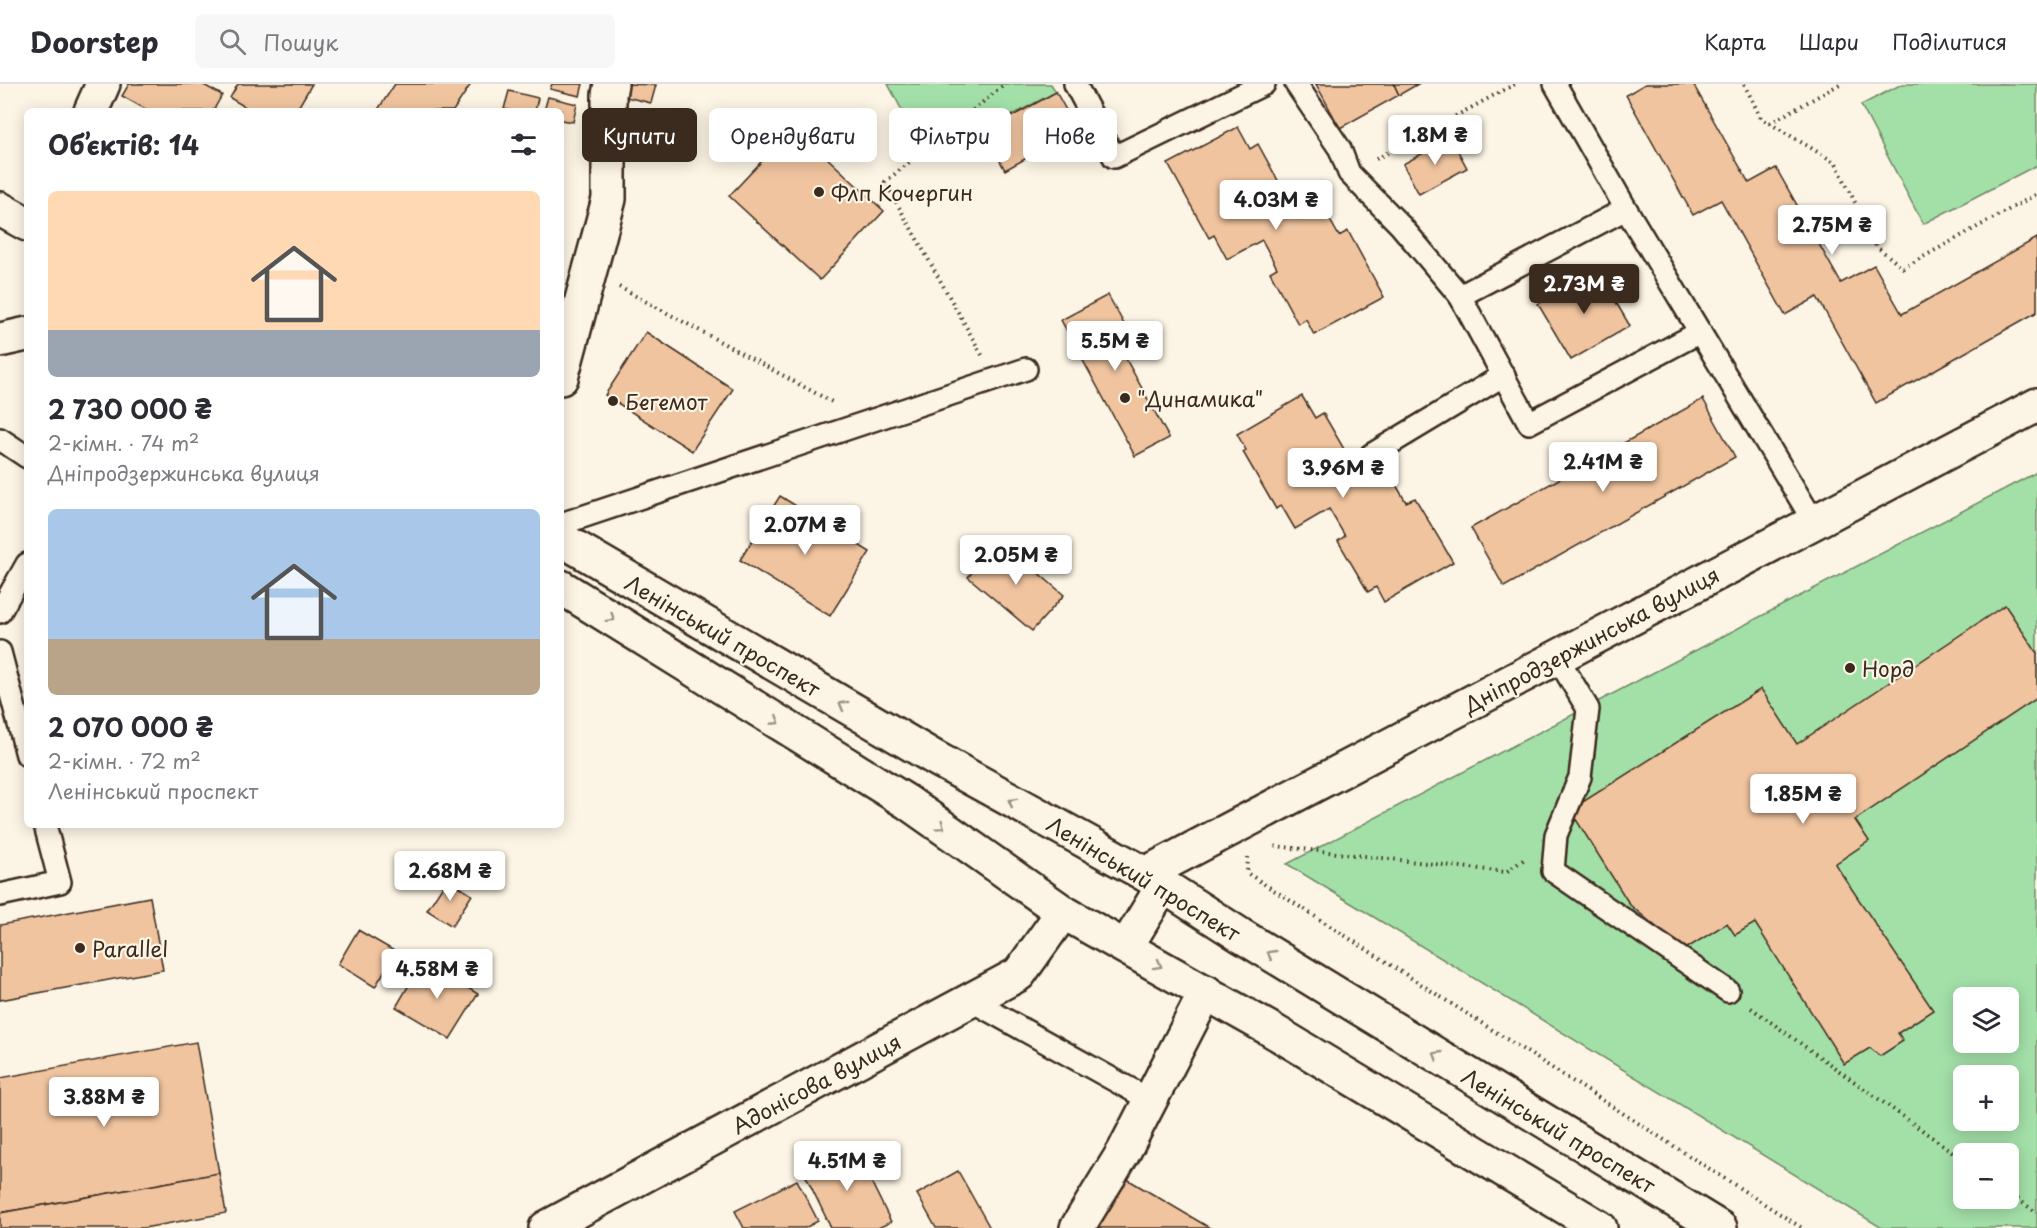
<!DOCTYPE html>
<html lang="uk">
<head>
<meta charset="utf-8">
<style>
	body { margin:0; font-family:"Playpen Sans",sans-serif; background:#f7f7f7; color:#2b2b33; height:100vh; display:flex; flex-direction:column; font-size:22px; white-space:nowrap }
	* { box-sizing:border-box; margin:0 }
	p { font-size:20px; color:#7c7c81 }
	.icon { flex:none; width:33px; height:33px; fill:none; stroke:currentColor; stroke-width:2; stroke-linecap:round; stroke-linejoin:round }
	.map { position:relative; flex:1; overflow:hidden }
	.panel { position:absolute; left:24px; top:24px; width:540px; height:720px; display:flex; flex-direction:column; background:#fff; border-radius:9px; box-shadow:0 3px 15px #0003 }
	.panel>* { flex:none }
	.banner { position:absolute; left:582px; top:24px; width:570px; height:54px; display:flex; gap:12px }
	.buttons { position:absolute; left:1953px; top:903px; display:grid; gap:12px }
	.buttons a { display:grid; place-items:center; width:66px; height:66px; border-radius:9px; background:#fff; box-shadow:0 3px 15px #0003; font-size:30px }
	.price { position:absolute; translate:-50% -51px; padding:0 14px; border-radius:6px; background:#fff; color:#222; font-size:20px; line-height:39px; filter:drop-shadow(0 2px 3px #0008) }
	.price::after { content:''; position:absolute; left:50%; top:36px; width:18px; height:14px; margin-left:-9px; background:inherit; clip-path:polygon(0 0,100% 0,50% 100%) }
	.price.selected { background:#3b2a1e; color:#fff }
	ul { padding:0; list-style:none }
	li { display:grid; align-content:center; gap:12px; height:318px; padding:0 24px }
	li span { display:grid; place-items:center; height:186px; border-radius:9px; color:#555 }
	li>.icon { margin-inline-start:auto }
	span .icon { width:108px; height:108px; fill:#fffc; stroke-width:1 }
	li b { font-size:26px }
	h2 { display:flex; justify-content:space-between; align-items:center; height:72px; padding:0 24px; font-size:26px }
	.pill { padding:0 21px; border-radius:9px; background:#fff; box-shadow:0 3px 15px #0003; font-size:21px; line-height:54px }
	.pill.selected { background:#3b2a1e; color:#fff }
	header { display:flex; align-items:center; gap:36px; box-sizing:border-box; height:84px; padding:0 30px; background:#fff; border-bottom:2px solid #e1e1e2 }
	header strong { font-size:28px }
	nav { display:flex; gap:33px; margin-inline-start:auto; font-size:21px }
	.search { width:420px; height:54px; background:#f7f7f7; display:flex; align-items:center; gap:15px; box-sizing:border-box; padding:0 21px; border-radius:9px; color:#7c7c81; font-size:22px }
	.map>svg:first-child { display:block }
	.green { fill:#a3e0a8; stroke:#6f8563; stroke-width:1.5; fill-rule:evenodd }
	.building { fill:#f0c49f; stroke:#3b2a1e; stroke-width:1.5 }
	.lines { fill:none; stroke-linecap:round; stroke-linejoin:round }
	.service-casing { stroke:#3b2a1e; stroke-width:26 }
	.minor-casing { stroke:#3b2a1e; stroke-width:38 }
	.primary-casing { stroke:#3b2a1e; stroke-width:38 }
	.path { stroke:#3b2a1e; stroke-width:4; stroke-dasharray:1.5 4.5; stroke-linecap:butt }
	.service { stroke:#fcf5e5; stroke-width:21 }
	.minor { stroke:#fcf5e5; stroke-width:33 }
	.primary { stroke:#fcf5e5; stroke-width:33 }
	.oneway { stroke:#9c9082 }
	.poi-dot { fill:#3b2a1e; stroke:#fcf5e5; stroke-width:2 }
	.labels { text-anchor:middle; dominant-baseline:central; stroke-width:4.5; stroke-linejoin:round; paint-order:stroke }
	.poi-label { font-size:21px; fill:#3b2a1e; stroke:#fcf5e5; text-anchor:start }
	.street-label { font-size:21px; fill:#3b2a1e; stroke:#fcf5e5 }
</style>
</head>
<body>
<header>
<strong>Doorstep</strong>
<div class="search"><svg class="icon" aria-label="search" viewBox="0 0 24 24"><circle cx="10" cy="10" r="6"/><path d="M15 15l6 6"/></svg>Пошук</div>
<nav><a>Карта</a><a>Шари</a><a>Поділитися</a></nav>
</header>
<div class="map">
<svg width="2037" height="1144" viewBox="0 0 2037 1144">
	<rect width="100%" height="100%" fill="#fcf5e5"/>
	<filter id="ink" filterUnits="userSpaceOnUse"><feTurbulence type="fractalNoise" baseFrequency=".0167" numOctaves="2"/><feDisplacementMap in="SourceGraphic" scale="12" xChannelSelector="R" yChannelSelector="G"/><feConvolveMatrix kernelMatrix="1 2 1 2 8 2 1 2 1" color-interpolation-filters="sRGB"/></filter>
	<g filter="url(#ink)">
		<g class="green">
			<polygon points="888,0 1051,0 1056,8 928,75"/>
			<polygon points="1902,0 2037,0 2037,81 1923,140 1861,21"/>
			<path d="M2037 388V1144H1882L1287 780ZM1964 914H2008V958H1964ZM1964 992H2008V1036H1964ZM1964 1070H2008V1114H1964Z"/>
		</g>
		<g class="building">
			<polygon points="129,0 202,0 222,11 213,27 149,27 122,12"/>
			<polygon points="238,0 312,0 296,27 252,27 230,14"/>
			<polygon points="395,0 471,0 453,27 377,27"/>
			<polygon points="552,0 583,0 580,12 550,5"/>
			<polygon points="625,0 656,1 651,19 622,12"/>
			<polygon points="1316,0 1394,0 1399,11 1340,44"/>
			<polygon points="1394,0 1418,0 1399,11"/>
			<polygon points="1645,0 1693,0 1749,99 1776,84 1841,199 1874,181 1902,230 2037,154 2037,228 1876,319 1817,213 1785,231 1721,116 1693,131 1626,11"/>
			<polygon points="509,7 538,14 535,27 513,27 504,25"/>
			<polygon points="1056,8 1077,46 1005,86 984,48"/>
			<polygon points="548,13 577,20 573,38 561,36 561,27 544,27"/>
			<polygon points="794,43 884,127 820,196 729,112"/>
			<polygon points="1238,43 1250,65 1258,60 1299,135 1322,122 1339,152 1348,147 1384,213 1314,251 1306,235 1298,240 1270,188 1277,184 1262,156 1227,175 1214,151 1209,154 1168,80"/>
			<polygon points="1451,54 1467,84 1419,110 1403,80"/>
			<polygon points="1597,186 1630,242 1571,276 1538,220"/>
			<polygon points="1108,211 1139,267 1126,275 1169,354 1135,372 1061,236"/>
			<polygon points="646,248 733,305 692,367 605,311"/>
			<polygon points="1302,312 1315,334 1323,329 1366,403 1389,389 1406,418 1415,414 1453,478 1384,518 1376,503 1368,508 1338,457 1345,452 1329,425 1295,445 1281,421 1276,425 1243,368 1246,366 1237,350"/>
			<polygon points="1703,315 1735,373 1504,503 1471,444"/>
			<polygon points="780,412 870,468 830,532 740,476"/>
			<polygon points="1000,456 1064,511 1032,547 968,493"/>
			<polygon points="2005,521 2037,569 2037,614 1855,736 1869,757 1835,780 1933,926 1898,949 1903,957 1880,972 1870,964 1844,980 1755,839 1735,851 1727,839 1684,866 1630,821 1570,726 1761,605 1797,660"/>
			<polygon points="447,795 472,811 452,842 427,826"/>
			<polygon points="150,813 163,886 0,916 0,841"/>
			<polygon points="358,846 396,868 375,903 338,880"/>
			<polygon points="423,877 478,910 450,955 396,923"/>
			<polygon points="196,958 219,1089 0,1129 0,994"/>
			<polygon points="853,1061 891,1138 878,1144 831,1144 803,1086"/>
			<polygon points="958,1087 990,1144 936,1144 917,1110"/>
			<polygon points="219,1089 226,1129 144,1144 0,1144 0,1129"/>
			<polygon points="1127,1095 1210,1144 1098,1144"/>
			<polygon points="797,1096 818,1137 805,1144 744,1144 735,1127"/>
		</g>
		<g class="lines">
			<g class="service-casing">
				<g id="service">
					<polyline points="1075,0 1114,73 1264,0"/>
					<polyline points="1296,0 1340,65 1349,89 1401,142 1460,212 1626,125 1814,438"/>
					<polyline points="1555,0 1626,125"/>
					<polyline points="1460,212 1529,339 1700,248"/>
					<polyline points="0,355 27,373"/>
					<polyline points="1371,371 1504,291"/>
					<polyline points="561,440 1026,285"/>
					<polyline points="0,528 27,480"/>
					<polyline points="0,568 27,671"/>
					<polyline points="1557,573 1588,625 1580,693 1556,751 1553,787 1728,907"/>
					<polyline points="0,811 60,798 45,741"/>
					<polyline points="970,916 1150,1016"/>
				</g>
			</g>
			<g class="minor-casing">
				<g id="minor">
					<polyline points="91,27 103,0"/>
					<polyline points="561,294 609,115 609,11 611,0"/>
					<polyline points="1145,790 2037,321"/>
					<polyline points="546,1144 1019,890 1063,828"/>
					<polyline points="1077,1144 1123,1069 1206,908"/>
				</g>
			</g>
			<g class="primary-casing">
				<g id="primary">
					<polyline points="0,125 27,140"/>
					<polyline points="0,256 27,250"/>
					<polyline points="561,455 935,674 1145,790 1240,851 1720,1144"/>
					<polyline points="561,503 907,718 1063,828 1270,945 1600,1144"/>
					<polyline points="1126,863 1163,802"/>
				</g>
			</g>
			<g class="path">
				<polyline points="1744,0 1761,34 1836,79 1876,162 1903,184 2037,110"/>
				<polyline points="1770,39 1840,0"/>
				<polyline points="1376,75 1515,0"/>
				<polyline points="619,203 832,318"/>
				<polyline points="982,271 885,98 1005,0"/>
				<polyline points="1275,762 1506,788 1526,774"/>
				<polyline points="1248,773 1247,789 1802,1144"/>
				<polyline points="1751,924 1964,1076"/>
				<polyline points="2008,1108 2037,1129"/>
			</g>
			<use href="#service" class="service"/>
			<use href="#minor" class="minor"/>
			<use href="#primary" class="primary"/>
		</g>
		<defs><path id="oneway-chevron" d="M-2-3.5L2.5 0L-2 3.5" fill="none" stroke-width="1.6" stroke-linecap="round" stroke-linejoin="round" transform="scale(1.5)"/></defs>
		<g class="oneway">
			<use href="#oneway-chevron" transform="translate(611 534) rotate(32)"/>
			<use href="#oneway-chevron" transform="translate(843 621) rotate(-150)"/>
			<use href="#oneway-chevron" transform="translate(776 637) rotate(32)"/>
			<use href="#oneway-chevron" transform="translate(1012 718) rotate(-151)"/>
			<use href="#oneway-chevron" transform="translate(941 742) rotate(35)"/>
			<use href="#oneway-chevron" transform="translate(1271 870) rotate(-149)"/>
			<use href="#oneway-chevron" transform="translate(1158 881) rotate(29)"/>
			<use href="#oneway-chevron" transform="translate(1437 971) rotate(-149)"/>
		</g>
	</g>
	<g class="poi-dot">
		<circle cx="819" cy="108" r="6"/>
		<circle cx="1125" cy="314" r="6"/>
		<circle cx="613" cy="317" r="6"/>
		<circle cx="1850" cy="584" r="6"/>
		<circle cx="80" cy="864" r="6"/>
	</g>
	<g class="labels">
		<g class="poi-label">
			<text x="831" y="108">Флп Кочергин</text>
			<text x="1137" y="314">"Динамика"</text>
			<text x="625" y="317">Бегемот</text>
			<text x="1862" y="584">Норд</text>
			<text x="92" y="864">Parallel</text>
		</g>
		<g class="street-label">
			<text transform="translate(723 551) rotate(30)">Ленінський проспект</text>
			<text transform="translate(1591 555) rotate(-28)">Дніпродзержинська вулиця</text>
			<text transform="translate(1144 794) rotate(31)">Ленінський проспект</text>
			<text transform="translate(816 999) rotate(-28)">Адонісова вулиця</text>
			<text transform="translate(1559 1046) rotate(31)">Ленінський проспект</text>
		</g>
	</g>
</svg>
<div class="buttons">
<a><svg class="icon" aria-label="layers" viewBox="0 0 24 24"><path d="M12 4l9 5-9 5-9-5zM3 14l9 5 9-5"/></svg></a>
<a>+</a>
<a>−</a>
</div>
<b class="price" style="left:1435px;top:82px">1.8M ₴</b>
<b class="price" style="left:1276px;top:147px">4.03M ₴</b>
<b class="price" style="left:1832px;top:172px">2.75M ₴</b>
<b class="price selected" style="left:1584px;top:231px">2.73M ₴</b>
<b class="price" style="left:1115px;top:288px">5.5M ₴</b>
<b class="price" style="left:1603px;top:409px">2.41M ₴</b>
<b class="price" style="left:1343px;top:415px">3.96M ₴</b>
<b class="price" style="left:805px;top:472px">2.07M ₴</b>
<b class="price" style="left:1016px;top:502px">2.05M ₴</b>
<b class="price" style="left:1803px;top:741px">1.85M ₴</b>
<b class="price" style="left:450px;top:818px">2.68M ₴</b>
<b class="price" style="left:437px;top:916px">4.58M ₴</b>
<b class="price" style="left:104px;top:1044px">3.88M ₴</b>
<b class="price" style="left:847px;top:1108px">4.51M ₴</b>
<div class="banner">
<a class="pill selected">Купити</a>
<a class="pill">Орендувати</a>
<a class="pill">Фільтри</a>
<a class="pill">Нове</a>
</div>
<section class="panel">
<h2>Об’єктів: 14<svg class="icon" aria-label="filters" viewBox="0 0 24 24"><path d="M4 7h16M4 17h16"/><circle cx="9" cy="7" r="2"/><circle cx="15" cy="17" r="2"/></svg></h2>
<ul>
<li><span style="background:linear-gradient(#ffd9b3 75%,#9aa5b1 0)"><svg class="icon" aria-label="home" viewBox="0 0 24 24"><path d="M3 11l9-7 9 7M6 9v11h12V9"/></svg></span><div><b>2 730 000 ₴</b><p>2-кімн. · 74 m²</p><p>Дніпродзержинська вулиця</p></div></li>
<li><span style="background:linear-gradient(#a9c7e8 70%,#b9a48a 0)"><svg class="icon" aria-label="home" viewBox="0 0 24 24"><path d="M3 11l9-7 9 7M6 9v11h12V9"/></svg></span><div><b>2 070 000 ₴</b><p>2-кімн. · 72 m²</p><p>Ленінський проспект</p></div></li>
</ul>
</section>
</div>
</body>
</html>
